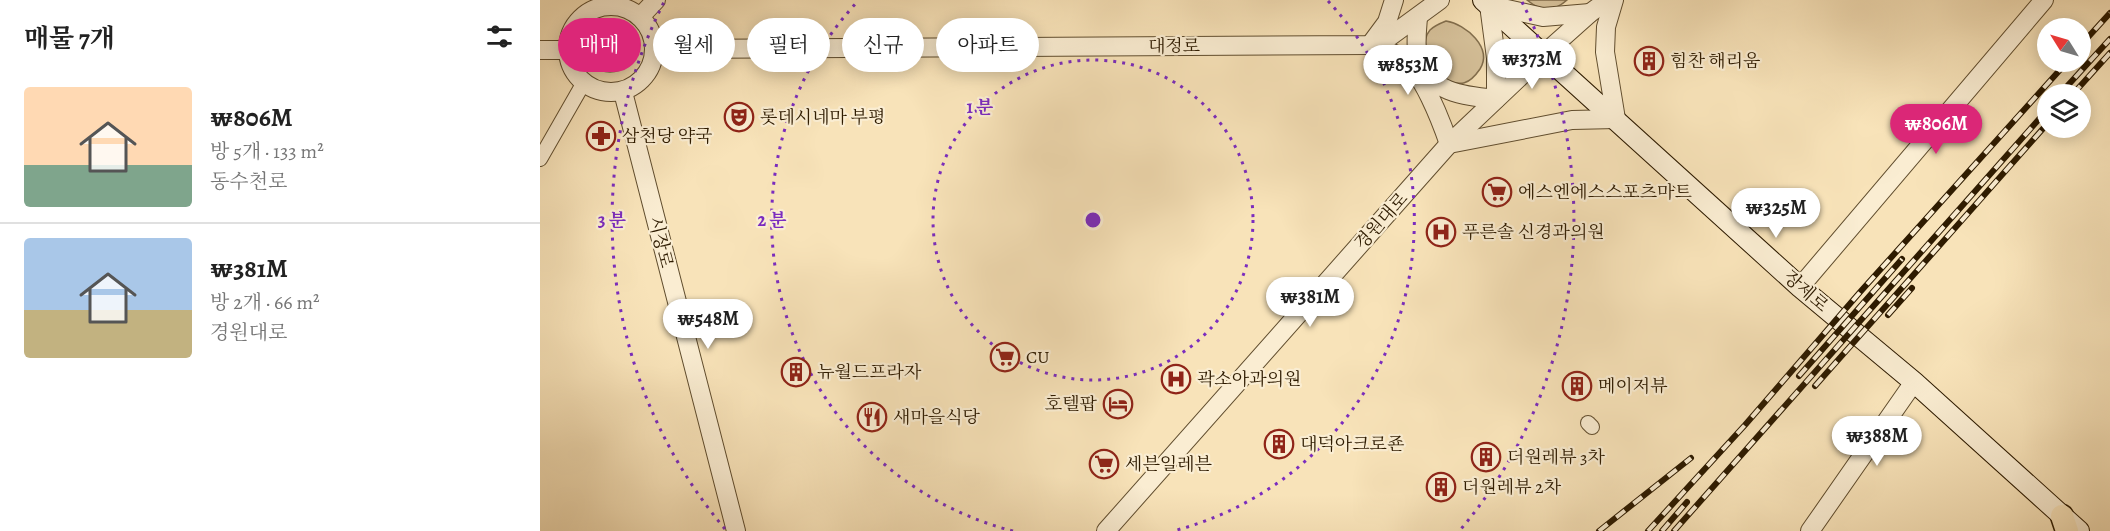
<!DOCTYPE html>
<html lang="ko">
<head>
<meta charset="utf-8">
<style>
	body { margin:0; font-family:Alegreya,"Noto Serif KR",serif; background:#f6f6f6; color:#222; height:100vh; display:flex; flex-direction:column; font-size:22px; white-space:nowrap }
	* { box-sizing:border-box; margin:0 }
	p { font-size:20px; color:#767676 }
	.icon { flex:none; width:33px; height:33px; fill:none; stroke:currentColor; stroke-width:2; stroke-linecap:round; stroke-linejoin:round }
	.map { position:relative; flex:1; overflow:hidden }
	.panel { display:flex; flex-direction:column; background:#fff; width:540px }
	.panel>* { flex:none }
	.top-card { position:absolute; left:18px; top:18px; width:570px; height:54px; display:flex; gap:12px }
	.needle { width:39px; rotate:307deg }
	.tools { position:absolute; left:1497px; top:18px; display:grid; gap:12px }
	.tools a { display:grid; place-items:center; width:54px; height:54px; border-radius:50%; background:#fff; box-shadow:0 3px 15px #0003; font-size:30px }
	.price { position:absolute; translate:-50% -51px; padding:0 14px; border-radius:21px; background:#fff; color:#222; font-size:20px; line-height:39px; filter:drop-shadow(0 2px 3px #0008) }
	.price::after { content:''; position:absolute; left:50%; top:36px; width:18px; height:14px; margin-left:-9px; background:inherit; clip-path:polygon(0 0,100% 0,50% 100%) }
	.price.on { background:#db2777; color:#fff }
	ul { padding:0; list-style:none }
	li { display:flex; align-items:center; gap:18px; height:150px; padding:0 24px }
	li+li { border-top:2px solid #e0e0e0 }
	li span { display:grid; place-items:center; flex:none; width:168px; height:120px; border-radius:6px; color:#555 }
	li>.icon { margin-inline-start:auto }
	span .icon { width:72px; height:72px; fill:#fffc; stroke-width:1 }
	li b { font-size:26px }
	h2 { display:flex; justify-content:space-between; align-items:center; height:72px; padding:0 24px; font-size:26px }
	.chip { padding:0 21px; border-radius:27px; background:#fff; box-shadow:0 3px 15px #0003; font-size:21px; line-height:54px }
	.chip.on { background:#db2777; color:#fff }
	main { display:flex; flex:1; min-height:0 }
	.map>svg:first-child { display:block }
	.green { fill:#d6c19a; stroke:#826e4d; stroke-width:1.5 }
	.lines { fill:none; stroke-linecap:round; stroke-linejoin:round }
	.minor-casing { stroke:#604d2e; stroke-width:16 }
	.tertiary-casing { stroke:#604d2e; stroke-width:20 }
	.secondary-casing { stroke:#2e1b00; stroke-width:22 }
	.primary-casing { stroke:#2e1b00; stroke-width:25 }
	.minor { stroke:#faedd2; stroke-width:14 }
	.tertiary { stroke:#faedd2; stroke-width:18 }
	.secondary { stroke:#faedd2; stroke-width:20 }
	.primary { stroke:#f8e3b9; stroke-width:22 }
	.rail-casing { stroke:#2e1b00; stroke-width:6 }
	.rail { stroke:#faedd2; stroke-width:4; stroke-dasharray:11; stroke-linecap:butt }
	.ring { fill:none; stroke:#7b2cbf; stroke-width:3; stroke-dasharray:3 6 }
	.labels { text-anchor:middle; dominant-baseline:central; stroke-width:4.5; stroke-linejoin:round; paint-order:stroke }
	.street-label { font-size:18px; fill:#2e1b00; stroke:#faedd2 }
	.poi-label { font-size:18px; fill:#2e1b00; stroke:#faedd2; text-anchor:start }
	.centre { fill:#7b2cbf; stroke:#faedd2; stroke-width:3 }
	.ring-label { font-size:18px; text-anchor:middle; font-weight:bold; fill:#7b2cbf; stroke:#faedd2; stroke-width:4.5; stroke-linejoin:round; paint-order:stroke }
</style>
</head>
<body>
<main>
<section class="panel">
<h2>매물 7개<svg class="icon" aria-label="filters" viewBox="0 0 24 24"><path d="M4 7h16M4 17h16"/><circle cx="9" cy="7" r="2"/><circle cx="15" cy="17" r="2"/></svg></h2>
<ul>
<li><span style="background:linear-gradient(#ffd9b3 65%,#7fa58c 0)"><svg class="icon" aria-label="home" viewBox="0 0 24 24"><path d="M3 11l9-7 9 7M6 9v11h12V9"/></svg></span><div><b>₩806M</b><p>방 5개 · 133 m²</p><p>동수천로</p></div></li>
<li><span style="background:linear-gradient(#a9c7e8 60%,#c2b280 0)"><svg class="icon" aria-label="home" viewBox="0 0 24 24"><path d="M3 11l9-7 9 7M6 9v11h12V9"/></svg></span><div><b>₩381M</b><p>방 2개 · 66 m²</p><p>경원대로</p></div></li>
</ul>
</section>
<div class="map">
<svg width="1570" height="531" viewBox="0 0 1570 531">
	<rect width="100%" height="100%" fill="#f8e3b9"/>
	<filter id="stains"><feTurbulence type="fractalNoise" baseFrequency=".00333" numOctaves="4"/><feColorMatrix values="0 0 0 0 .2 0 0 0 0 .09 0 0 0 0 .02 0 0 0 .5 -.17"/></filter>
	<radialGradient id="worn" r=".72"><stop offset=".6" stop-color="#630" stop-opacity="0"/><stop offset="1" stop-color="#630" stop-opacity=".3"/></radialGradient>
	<g class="green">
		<path d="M987 0H1027C1014 12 1001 12 987 0Z"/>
		<path d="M906 21C926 24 953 48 940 69 929 85 921 86 905 80 902 79 898 78 896 76 885 68 881 40 890 30 894 26 901 23 906 21Z"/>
		<circle cx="70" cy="48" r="24"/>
	</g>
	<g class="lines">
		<g class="minor-casing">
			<g id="minor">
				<polyline points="0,159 43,84"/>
				<polyline points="1048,423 1052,427"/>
			</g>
		</g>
		<g class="tertiary-casing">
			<g id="tertiary">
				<circle cx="71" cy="49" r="43"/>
				<polyline points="100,17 116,0"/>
				<path d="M878 18C877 30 875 45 878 57 888 93 925 96 956 99"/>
				<path d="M830 45C840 48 851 52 861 57 882 71 901 121 909 144"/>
				<polyline points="830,45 847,22 854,0"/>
				<polyline points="115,49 830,45 848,38 900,0"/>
				<polyline points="0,50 27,50"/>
				<polyline points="83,92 196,531"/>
				<polyline points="956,99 956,58 949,5 1003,17 1050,13"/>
				<polyline points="909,144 1032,120 1076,119 1065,52 1066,27 1074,0"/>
				<polyline points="1260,287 1504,0"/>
				<polyline points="566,531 909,144 1004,54 1050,13 1068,0"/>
				<polyline points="1270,531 1374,382"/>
			</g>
		</g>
		<g class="secondary-casing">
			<polyline id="secondary" points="943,0 1260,287 1374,382 1539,531"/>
		</g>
		<g class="primary-casing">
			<polyline id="primary" points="1522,516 1527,531"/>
		</g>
		<use href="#minor" class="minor"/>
		<use href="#tertiary" class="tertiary"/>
		<use href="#secondary" class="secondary"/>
		<use href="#primary" class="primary"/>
		<g class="rail-casing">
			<g id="rail">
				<polyline points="1540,46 1570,13"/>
				<polyline points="1520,94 1570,39"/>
				<polyline points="1533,94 1570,53"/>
				<polyline points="1348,315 1372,288"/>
				<polyline points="1259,376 1362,259"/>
				<polyline points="1275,386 1508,123"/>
				<polyline points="1059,531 1151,458"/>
				<polyline points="1108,531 1205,425 1321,291 1527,62"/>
				<polyline points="1122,531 1147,502"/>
				<polyline points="1134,531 1508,109"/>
			</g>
		</g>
		<use href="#rail" class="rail"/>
	</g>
	<g class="ring">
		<circle cx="553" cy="220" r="160"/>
		<path d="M473 531A321 321 0 0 1 318 1M788 1A321 321 0 0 1 633 531"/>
		<path d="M185 529A481 481 0 0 1 124 2M982 2A481 481 0 0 1 921 529"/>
	</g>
	<defs>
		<g id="building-ring" transform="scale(1.5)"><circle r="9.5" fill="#faedd2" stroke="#8f2418" stroke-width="1.5"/><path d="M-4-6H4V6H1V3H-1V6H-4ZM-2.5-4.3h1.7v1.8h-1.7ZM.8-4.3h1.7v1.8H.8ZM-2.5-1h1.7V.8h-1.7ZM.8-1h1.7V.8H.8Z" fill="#8f2418"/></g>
		<g id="theatre-ring" transform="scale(1.5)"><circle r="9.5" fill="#faedd2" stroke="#8f2418" stroke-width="1.5"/><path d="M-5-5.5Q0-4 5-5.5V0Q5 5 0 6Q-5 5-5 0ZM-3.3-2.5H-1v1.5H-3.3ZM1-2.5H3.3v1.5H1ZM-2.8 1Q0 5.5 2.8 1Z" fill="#8f2418"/></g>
		<g id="pharmacy-ring" transform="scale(1.5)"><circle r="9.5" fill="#faedd2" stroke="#8f2418" stroke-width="1.5"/><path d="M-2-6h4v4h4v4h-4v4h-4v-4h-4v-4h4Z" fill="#8f2418"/></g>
		<g id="supermarket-ring" transform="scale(1.5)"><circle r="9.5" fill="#faedd2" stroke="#8f2418" stroke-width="1.5"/><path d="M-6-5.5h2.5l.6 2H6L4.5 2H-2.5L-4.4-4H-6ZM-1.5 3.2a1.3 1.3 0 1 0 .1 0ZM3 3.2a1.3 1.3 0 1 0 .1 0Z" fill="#8f2418"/></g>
		<g id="hospital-ring" transform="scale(1.5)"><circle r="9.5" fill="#faedd2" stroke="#8f2418" stroke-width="1.5"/><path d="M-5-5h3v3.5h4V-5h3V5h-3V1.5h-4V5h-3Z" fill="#8f2418"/></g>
		<g id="hotel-ring" transform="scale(1.5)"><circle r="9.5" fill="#faedd2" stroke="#8f2418" stroke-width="1.5"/><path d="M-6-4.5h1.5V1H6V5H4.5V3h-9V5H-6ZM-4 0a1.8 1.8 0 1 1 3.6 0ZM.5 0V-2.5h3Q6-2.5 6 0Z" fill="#8f2418"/></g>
		<g id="restaurant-ring" transform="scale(1.5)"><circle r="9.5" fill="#faedd2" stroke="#8f2418" stroke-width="1.5"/><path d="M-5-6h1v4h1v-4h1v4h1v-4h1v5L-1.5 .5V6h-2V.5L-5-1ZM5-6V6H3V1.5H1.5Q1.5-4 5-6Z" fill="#8f2418"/></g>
	</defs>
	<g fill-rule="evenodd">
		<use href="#building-ring" x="1109" y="61"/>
		<use href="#theatre-ring" x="199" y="117"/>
		<use href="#pharmacy-ring" x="61" y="136"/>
		<use href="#supermarket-ring" x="957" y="192"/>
		<use href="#hospital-ring" x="901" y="232"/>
		<use href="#supermarket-ring" x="465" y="357"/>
		<use href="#building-ring" x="256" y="372"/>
		<use href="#hospital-ring" x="636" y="379"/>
		<use href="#building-ring" x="1037" y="386"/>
		<use href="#hotel-ring" x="578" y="404"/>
		<use href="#restaurant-ring" x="332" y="417"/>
		<use href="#building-ring" x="739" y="444"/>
		<use href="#building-ring" x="946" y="457"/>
		<use href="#supermarket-ring" x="564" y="464"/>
		<use href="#building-ring" x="901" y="487"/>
	</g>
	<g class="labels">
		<g class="street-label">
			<text x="634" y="46">대정로</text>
			<text transform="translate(841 221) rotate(-48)">경원대로</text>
			<text transform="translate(121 242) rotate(76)">시장로</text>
			<text transform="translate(1266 291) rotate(41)">장제로</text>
		</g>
		<g class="poi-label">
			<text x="1130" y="61">힘찬 해리움</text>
			<text x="220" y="117">롯데시네마 부평</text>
			<text x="82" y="136">삼천당 약국</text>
			<text x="978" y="192">에스엔에스스포츠마트</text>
			<text x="922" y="232">푸른솔 신경과의원</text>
			<text x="486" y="357">CU</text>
			<text x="277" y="372">뉴월드프라자</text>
			<text x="657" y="379">곽소아과의원</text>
			<text x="1058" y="386">메이저뷰</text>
			<text x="557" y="404" text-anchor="end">호텔팝</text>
			<text x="353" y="417">새마을식당</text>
			<text x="760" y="444">대덕아크로죤</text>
			<text x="967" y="457">더원레뷰 3차</text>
			<text x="585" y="464">세븐일레븐</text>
			<text x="922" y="487">더원레뷰 2차</text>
		</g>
	</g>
	<circle cx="553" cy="220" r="9" class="centre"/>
	<g class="ring-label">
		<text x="440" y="113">1 분</text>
		<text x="72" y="226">3 분</text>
		<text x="232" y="226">2 분</text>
	</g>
	<rect width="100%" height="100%" filter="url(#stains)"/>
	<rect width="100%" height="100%" fill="url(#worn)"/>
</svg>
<div class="tools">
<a><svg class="needle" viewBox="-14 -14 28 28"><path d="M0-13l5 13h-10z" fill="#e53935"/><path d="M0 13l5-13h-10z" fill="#767676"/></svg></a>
<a><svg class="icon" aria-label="layers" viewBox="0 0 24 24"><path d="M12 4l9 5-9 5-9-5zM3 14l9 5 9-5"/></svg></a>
</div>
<b class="price" style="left:992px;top:90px">₩373M</b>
<b class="price" style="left:868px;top:96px">₩853M</b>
<b class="price on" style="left:1396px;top:155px">₩806M</b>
<b class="price" style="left:1236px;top:239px">₩325M</b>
<b class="price" style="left:770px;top:328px">₩381M</b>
<b class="price" style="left:168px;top:350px">₩548M</b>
<b class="price" style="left:1337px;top:467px">₩388M</b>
<div class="top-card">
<a class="chip on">매매</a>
<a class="chip">월세</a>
<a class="chip">필터</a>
<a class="chip">신규</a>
<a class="chip">아파트</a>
</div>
</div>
</main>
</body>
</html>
